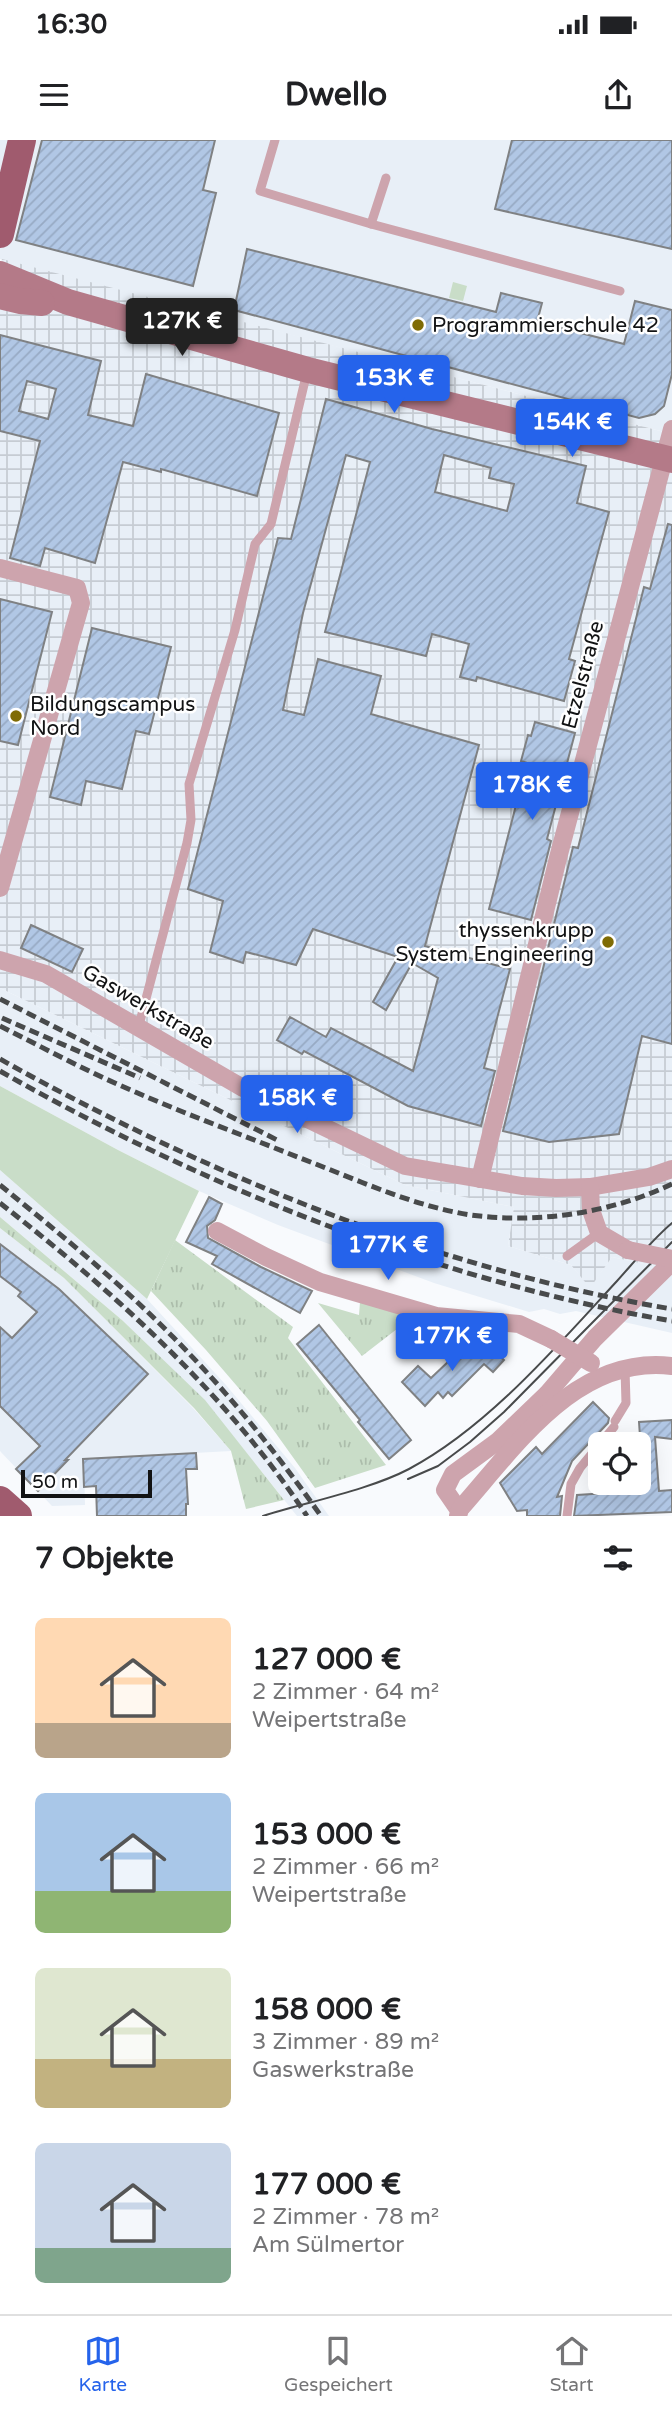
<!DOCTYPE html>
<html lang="de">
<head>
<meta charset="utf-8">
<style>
	body { margin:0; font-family:"Varela Round",sans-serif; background:#f6f6f6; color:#202124; height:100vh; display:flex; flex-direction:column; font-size:26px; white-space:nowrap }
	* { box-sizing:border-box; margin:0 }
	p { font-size:23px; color:#757577 }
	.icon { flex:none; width:38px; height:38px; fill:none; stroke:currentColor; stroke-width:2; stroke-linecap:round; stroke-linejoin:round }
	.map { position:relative; height:1376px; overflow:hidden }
	.drawer { display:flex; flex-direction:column; background:#fff; flex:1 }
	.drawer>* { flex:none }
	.fabs { position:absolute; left:588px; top:1292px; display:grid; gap:14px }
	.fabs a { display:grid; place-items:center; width:63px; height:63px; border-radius:10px; background:#fff; box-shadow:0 7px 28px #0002; font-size:35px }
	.scale { position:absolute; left:21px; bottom:18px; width:131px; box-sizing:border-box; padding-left:7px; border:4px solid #121314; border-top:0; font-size:19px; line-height:24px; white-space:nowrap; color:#121314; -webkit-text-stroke:5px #fff; paint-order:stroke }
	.price { position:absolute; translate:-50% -60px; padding:0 16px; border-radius:7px; background:#2563eb; color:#fff; font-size:23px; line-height:46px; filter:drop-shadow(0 2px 4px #0008) }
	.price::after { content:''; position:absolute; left:50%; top:42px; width:21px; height:16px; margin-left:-10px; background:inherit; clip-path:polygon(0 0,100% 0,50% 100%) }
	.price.active { background:#222; color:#fff }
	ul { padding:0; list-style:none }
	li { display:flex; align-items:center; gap:21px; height:175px; padding:0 35px }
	li span { display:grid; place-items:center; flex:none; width:196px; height:140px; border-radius:10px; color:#555 }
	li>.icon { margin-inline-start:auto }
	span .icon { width:84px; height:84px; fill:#fffc; stroke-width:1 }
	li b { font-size:30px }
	h2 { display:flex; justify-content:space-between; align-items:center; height:84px; padding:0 35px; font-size:30px }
	.status { display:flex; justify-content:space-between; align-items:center; height:49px; padding:0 35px; background:#fff; direction:ltr }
	.status svg { height:19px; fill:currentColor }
	header { display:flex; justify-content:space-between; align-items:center; height:91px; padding:0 35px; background:#fff; font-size:32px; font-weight:700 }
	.tab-bar { display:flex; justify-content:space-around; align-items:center; height:98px; border-top:2px solid #e0e0e0; background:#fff; font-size:19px; color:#757577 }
	.tab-bar a { display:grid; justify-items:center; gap:4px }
	.tab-bar .active { color:#2563eb }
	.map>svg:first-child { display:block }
	.built { fill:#e8eff7 }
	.industrial { fill:url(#industrial-grid) }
	.grass { fill:url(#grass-tufts) }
	.garden { fill:#c9ddc8 }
	.building { fill:url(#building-hatch); stroke:#7f8183; stroke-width:2; fill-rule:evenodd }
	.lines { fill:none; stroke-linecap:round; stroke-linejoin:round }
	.lane { stroke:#cda4ad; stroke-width:9 }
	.street { stroke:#cda4ad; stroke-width:18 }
	.secondary { stroke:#b47a88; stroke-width:26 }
	.primary { stroke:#a05b6e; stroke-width:28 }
	.tram { stroke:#484a4b; stroke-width:2 }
	.rail { stroke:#484a4b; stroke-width:5; stroke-dasharray:10 5; stroke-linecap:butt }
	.street-bridge { stroke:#cda4ad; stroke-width:18 }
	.poi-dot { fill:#7f6b04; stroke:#fff; stroke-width:2.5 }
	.labels { text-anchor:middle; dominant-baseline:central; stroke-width:5; stroke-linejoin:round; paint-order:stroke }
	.poi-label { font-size:21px; fill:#121314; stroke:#fff; text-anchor:start }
	.street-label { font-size:21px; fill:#121314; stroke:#fff }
</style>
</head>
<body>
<div class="status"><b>16:30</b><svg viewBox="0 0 49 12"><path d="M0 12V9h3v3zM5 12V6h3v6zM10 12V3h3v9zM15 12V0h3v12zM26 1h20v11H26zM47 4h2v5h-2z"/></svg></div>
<header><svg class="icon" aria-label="menu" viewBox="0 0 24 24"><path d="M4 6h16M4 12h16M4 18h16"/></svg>Dwello<svg class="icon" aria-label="share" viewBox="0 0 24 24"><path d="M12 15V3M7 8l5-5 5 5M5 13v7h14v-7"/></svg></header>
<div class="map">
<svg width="672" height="1376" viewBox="0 0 672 1376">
	<defs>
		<pattern id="industrial-grid" width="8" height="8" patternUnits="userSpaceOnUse" patternTransform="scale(1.75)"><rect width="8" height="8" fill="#e8eff7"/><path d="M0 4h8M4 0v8" fill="none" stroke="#c6ccd3"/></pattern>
		<pattern id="grass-tufts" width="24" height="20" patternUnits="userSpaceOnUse" patternTransform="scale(1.75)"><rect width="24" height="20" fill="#c9ddc8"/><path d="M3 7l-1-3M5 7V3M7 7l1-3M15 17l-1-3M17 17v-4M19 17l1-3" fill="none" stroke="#acbdab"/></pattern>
		<pattern id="building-hatch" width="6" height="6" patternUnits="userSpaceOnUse" patternTransform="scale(1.75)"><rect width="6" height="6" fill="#b1c7e5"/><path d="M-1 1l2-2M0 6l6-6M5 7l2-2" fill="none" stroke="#97aac4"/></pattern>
	</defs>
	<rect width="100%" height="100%" fill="#f8fafd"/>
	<g class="built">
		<polygon points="0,0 672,0 672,294 0,119"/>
		<polygon points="0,848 405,1045 514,1067 508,1106 571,1125 590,1147 612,1117 672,1130 672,1193 576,1171 560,1174 544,1169 529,1172 434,1143 278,1085 199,1051 118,1010 0,946"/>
		<polygon points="0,1030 147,1159 226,1245 295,1328 329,1376 297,1376 204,1260 122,1180 0,1077"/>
		<polygon points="0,1088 64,1138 193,1268 231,1311 84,1319 85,1365 52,1366 0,1311"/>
	</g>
	<polygon class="industrial" points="2,119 672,294 672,1130 612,1117 590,1148 571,1125 508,1106 514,1067 405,1045 0,848 0,126"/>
	<g class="grass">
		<polygon points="0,1077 122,1180 205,1260 284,1360 246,1369 231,1311 194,1268 64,1138 0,1088"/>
		<polygon points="175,1100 293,1187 288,1198 386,1325 315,1348 267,1281 206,1210 151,1151"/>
		<polygon points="360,1162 406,1176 406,1182 362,1216 318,1163 359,1175"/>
	</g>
	<g class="garden">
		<polygon points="453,142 467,146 463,161 449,158"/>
		<polygon points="0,946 118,1010 199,1051 147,1159 0,1030"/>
	</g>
	<g class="building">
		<polygon points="42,0 215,0 203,50 216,53 193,146 16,100"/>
		<polygon points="512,0 672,0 672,109 495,69"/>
		<polygon points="247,109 496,172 501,153 542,163 537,182 624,204 635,161 672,170 672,234 664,266 655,274 639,278 234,170"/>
		<path d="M0 195 101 221 88 275 133 286 146 234 279 273 257 356 161 329V332L123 322 95 423 45 408 40 426 10 418 40 301 0 291ZM27 241 56 249 48 279 19 271Z"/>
		<path d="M326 259 432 289 586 326 577 363 609 372 569 519 575 521 564 561 477 537 476 541 460 537 469 504 432 494 426 516 325 492 370 322 346 315 303 473 283 570 304 575 318 519 381 536 371 574 479 605 425 806 510 829 484 928 495 931 481 986 408 966 304 911 302 914 277 900 290 877 326 897 331 888 413 931 438 838 412 823 386 870 373 862 398 817 313 789 296 825 246 812 243 823 210 812 223 761 188 749 278 398 291 399ZM444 315 491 328 489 338 514 344 507 371 435 352Z"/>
		<polygon points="668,384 672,385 672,904 642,896 619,994 549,1002 503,991 573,707 578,708 644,447 650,449"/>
		<polygon points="0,459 52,472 18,605 0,601"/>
		<polygon points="92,488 171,507 149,594 136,591 122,649 86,641 81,665 50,657"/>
		<polygon points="535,582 575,593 547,699 551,701 531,780 489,769 527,623 521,621 528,595 531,596"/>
		<polygon points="31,785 83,809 72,832 21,808"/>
		<polygon points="209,1057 222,1064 215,1080 207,1086 208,1098 261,1127 312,1151 300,1173 212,1124 217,1116 186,1102"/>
		<polygon points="0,1104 59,1149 148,1234 65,1320 68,1320 38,1351 16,1329 40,1306 0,1266 0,1187 12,1198 37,1172 18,1156 21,1152 0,1136"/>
		<polygon points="319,1185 411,1300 389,1319 358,1282 360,1280 297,1204"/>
		<polygon points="481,1198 504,1220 493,1232 484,1224 452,1256 448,1252 443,1258 438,1252 425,1266 402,1242 418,1226 431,1238 449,1221 453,1225"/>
		<polygon points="593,1262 609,1278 608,1283 572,1321 557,1357 562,1356 560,1376 527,1376 527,1370 517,1371 500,1343 536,1307 542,1314"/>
		<polygon points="672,1280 672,1299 655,1297 659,1351 672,1350 672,1372 574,1376 577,1355 639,1351 639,1309 641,1311 639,1282"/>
		<polygon points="196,1313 197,1329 186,1329 188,1364 186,1364 186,1376 97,1376 96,1346 84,1347 83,1319"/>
	</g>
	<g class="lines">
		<g class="lane">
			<polyline points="275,0 260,51 371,84"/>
			<polyline points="386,38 371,84 620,151"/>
			<polyline points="138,889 187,703 191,680 189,644 235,490 255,404 271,384 307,232"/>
			<polyline points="567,1116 599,1093"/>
			<polyline points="615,1281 626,1263 625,1229"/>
			<polyline points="567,1376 571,1344 580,1328 614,1287"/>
		</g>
		<g class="street">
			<polyline points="0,428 77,448 81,463 0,748"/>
			<polyline points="0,820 46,834 243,948 405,1026 522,1046 556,1048 590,1047 649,1037 672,1029"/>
			<polyline points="480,1039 558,718 672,289"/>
			<polyline points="590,1047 591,1070 599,1093 628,1110"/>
			<polyline points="217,1091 266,1117 320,1142 436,1176 519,1184 551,1199"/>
			<polyline points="460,1369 456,1366 445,1350 453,1334 498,1301 547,1254 595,1198 672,1122"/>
			<path d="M458 1376 460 1369C516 1306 577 1214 672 1226"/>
		</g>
		<g class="secondary">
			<polyline points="0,134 68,162 308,230 672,320"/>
			<polyline points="0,156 20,161 42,163"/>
		</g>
		<g class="primary">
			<polyline points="0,94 22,0"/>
			<polyline points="0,1360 18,1376"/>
		</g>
		<g class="tram">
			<polyline points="408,1339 438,1326 470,1302 504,1272 672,1102"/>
			<path d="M263 1376C307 1362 369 1350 409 1329 488 1287 557 1206 617 1141 635 1121 652 1100 672 1083"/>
		</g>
		<g class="rail">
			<polyline points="0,859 279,1001"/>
			<polyline points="2,878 140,938"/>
			<path d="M0 886C44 908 88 932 133 951 188 975 245 996 300 1018 356 1039 412 1066 471 1075 538 1084 611 1073 672 1044"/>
			<path d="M0 919C205 1034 439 1130 672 1169"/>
			<path d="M0 931C205 1048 439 1141 672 1181"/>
			<path d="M0 1045C59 1093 118 1141 172 1196 227 1251 276 1312 321 1376"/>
			<path d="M0 1063C115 1153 226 1253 307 1376"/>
		</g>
		<g class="street-bridge">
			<polyline points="628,1110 672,1119"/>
			<polyline points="551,1199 591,1223"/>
		</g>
	</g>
	<g class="poi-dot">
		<circle cx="418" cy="185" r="7"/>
		<circle cx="16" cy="576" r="7"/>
		<circle cx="608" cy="802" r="7"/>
	</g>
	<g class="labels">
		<g class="poi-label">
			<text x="432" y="185">Programmierschule 42</text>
			<text x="30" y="564">Bildungscampus<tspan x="30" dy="24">Nord</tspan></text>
			<text x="594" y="790" text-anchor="end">thyssenkrupp<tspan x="594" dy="24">System Engineering</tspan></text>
		</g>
		<g class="street-label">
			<text transform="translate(583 535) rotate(-75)">Etzelstraße</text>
			<text transform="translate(148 867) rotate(30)">Gaswerkstraße</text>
		</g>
	</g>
</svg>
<div class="fabs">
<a><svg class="icon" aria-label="locate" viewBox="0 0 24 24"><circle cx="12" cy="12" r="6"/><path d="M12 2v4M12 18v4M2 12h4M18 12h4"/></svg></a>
</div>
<div class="scale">50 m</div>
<b class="price active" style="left:182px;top:218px">127K €</b>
<b class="price" style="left:394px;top:275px">153K €</b>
<b class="price" style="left:572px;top:319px">154K €</b>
<b class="price" style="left:532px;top:682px">178K €</b>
<b class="price" style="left:297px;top:995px">158K €</b>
<b class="price" style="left:388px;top:1142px">177K €</b>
<b class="price" style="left:452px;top:1233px">177K €</b>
</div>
<section class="drawer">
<h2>7 Objekte<svg class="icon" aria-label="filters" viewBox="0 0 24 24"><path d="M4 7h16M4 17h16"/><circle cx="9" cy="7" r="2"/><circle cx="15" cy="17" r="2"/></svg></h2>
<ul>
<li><span style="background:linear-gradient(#ffd9b3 75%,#b9a48a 0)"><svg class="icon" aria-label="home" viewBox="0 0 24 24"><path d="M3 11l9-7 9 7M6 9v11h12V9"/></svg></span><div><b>127 000 €</b><p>2 Zimmer · 64 m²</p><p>Weipertstraße</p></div></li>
<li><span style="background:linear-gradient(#a9c7e8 70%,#8fb573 0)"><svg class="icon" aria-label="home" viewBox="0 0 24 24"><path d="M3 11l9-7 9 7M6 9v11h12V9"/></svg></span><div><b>153 000 €</b><p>2 Zimmer · 66 m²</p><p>Weipertstraße</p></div></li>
<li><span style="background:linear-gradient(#dfe7d0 65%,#c2b280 0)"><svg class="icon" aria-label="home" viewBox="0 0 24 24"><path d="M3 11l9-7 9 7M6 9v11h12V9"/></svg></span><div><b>158 000 €</b><p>3 Zimmer · 89 m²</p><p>Gaswerkstraße</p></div></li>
<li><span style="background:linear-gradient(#c9d6e8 75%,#7fa58c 0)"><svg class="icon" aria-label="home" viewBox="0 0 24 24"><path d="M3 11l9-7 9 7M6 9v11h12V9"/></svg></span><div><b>177 000 €</b><p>2 Zimmer · 78 m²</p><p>Am Sülmertor</p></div></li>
</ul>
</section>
<nav class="tab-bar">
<a class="active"><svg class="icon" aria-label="map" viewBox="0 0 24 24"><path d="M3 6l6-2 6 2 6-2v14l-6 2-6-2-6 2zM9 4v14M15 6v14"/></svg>Karte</a>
<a><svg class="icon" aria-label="saved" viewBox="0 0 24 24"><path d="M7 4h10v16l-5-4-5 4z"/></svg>Gespeichert</a>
<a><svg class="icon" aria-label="home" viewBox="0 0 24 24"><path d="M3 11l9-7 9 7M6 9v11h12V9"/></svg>Start</a>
</nav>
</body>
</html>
